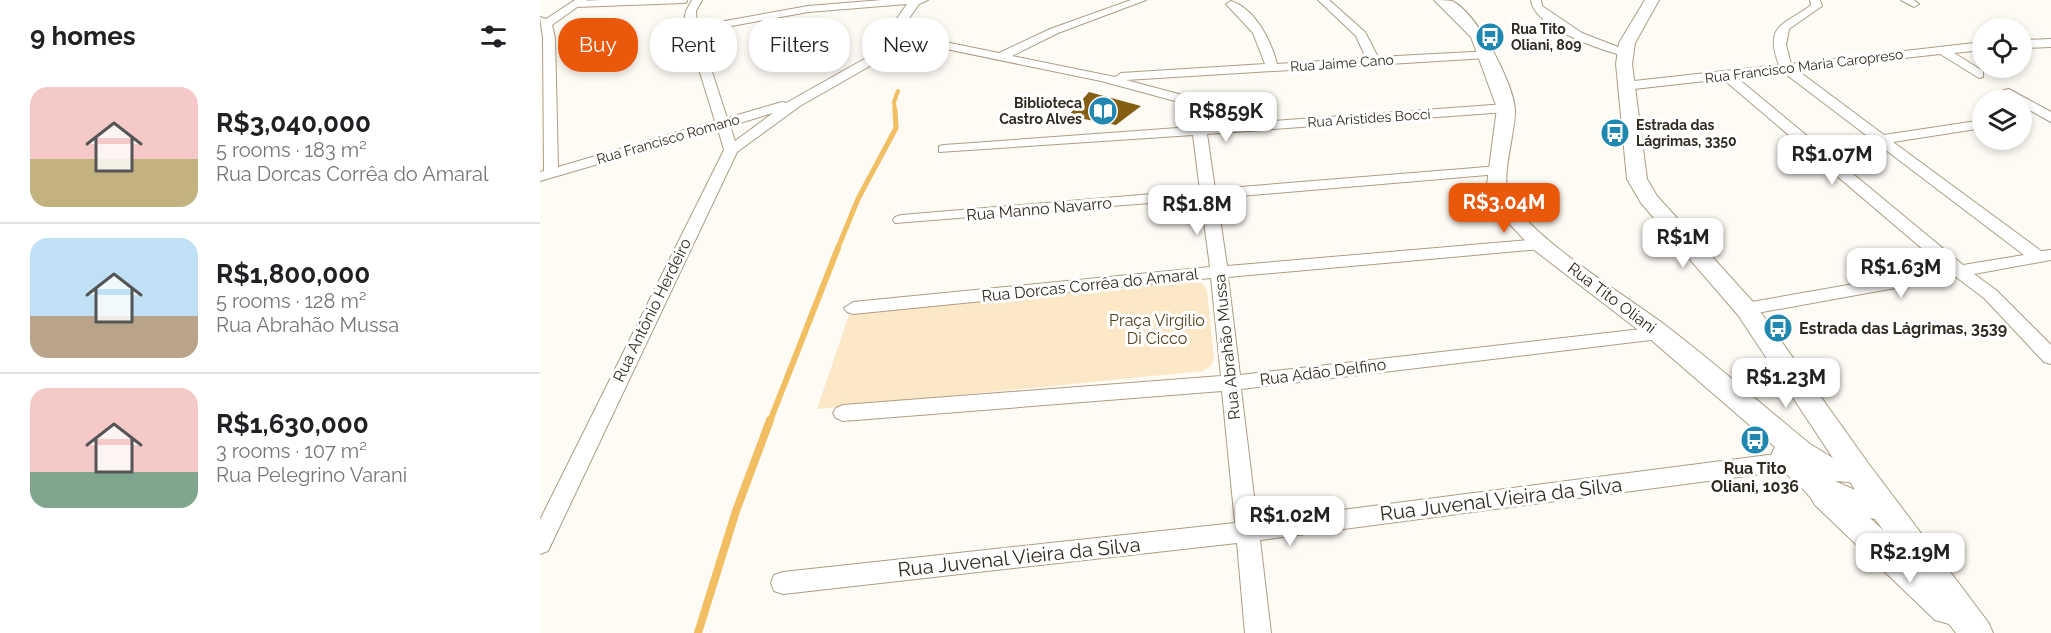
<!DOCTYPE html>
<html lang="en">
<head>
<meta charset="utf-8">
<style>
	body { margin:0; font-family:Raleway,sans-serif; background:#f6f6f6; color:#202124; height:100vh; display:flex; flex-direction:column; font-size:22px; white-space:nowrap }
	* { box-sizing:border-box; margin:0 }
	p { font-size:20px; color:#757577 }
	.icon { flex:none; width:33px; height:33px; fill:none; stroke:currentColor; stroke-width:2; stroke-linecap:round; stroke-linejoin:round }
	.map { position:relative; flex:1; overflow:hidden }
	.side { display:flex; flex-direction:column; background:#fff; width:540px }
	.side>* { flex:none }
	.banner { position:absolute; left:18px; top:18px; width:570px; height:54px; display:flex; gap:12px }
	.controls { position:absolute; left:1432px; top:18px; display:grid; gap:12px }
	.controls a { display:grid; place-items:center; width:60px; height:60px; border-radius:50%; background:#fff; box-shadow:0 3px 9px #0003; font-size:30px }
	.price { position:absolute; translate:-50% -51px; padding:0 14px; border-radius:12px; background:#fff; color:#222; font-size:20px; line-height:39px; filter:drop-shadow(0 2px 3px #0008) }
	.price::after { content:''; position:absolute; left:50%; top:36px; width:18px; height:14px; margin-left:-9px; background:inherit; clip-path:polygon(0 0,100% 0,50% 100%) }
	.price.on { background:#ea580c; color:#fff }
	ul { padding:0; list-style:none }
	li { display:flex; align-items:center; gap:18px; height:150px; padding:0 30px }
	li+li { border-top:2px solid #e0e0e0 }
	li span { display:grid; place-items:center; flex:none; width:168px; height:120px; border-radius:18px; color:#555 }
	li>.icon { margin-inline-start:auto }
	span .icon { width:72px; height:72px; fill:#fffc; stroke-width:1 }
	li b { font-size:26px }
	h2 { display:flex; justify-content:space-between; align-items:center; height:72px; padding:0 30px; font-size:26px }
	.tag { padding:0 21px; border-radius:24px; background:#fff; box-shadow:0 3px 9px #0003; font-size:21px; line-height:54px }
	.tag.on { background:#ea580c; color:#fff }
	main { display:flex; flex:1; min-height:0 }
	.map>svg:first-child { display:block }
	.green { fill:#fce8c7 }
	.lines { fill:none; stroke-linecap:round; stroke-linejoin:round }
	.stream-far3 { stroke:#f1be62; stroke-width:4 }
	.stream-far2 { stroke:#f1be62; stroke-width:5 }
	.stream-far1 { stroke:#f1be62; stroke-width:6 }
	.stream { stroke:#f1be62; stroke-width:8 }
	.building { fill:#845f12 }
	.lane-casing { stroke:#ae9d82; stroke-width:8 }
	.street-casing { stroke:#ae9d82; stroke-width:2 }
	.secondary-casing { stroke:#ae9d82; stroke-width:2 }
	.lane { stroke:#fff; stroke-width:6 }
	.street { fill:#fff; fill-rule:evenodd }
	.secondary { fill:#fff; fill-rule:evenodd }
	.labels { text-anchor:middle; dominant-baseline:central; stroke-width:6; stroke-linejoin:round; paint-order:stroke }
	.far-poi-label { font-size:14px; font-weight:bold; fill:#312a1f; stroke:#fff; text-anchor:start }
	.far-street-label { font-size:14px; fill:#312a1f; stroke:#fff }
	.street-label { font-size:16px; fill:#312a1f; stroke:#fff }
	.park-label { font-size:16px; fill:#56411b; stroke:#fff }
	.poi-label { font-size:16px; font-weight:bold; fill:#312a1f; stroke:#fff; text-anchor:start }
	.near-street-label { font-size:20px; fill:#312a1f; stroke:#fff }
</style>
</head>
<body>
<main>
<section class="side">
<h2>9 homes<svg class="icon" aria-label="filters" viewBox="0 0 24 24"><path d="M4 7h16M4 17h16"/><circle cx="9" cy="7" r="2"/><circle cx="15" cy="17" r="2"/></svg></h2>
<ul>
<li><span style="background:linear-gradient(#f6c9c9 60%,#c2b280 0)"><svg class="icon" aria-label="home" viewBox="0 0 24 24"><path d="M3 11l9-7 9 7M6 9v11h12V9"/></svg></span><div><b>R$3,040,000</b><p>5 rooms · 183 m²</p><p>Rua Dorcas Corrêa do Amaral</p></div></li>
<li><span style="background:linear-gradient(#bfe0f5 65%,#b9a48a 0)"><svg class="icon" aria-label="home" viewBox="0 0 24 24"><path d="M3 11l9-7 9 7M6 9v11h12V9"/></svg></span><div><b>R$1,800,000</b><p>5 rooms · 128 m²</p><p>Rua Abrahão Mussa</p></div></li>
<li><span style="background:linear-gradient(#f6c9c9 70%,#7fa58c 0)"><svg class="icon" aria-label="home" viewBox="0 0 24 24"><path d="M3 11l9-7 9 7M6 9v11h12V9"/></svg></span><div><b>R$1,630,000</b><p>3 rooms · 107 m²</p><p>Rua Pelegrino Varani</p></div></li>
</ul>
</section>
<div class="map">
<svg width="1511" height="633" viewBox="0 0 1511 633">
	<rect width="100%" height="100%" fill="#fefaf4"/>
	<polygon class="green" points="648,279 663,284 667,291 674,359 671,366 663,371 277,409 309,315"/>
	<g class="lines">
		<polyline class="stream-far3" points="355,112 354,102 358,91"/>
		<polyline class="stream-far2" points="297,250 318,199 356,128 355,110"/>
		<polyline class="stream-far1" points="230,421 298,248"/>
		<polyline class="stream" points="158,633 196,511 230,420"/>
	</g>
	<polygon class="building" points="549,92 601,106 576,125 528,116"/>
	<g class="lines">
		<g class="lane-casing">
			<polyline id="lane" points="35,4 144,0"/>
		</g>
		<g class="street-casing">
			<g id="street">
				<path d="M35 0H47L12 25 15 38 18 167 175 121 144 21 146 11 152 0H162L156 11 157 26 268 6 342 0H388L379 4 363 27 366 34 459 53 510 29 591 0H606L518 33 472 56 575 77 581 73 725 64 713 33 686 4 691 1C715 9 731 40 737 64L826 58 816 36 778 0H789L825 32 838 57 951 51V57L947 58 586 80 661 100 666 126 966 104 973 108 966 112 667 134 675 189 959 166 966 170 959 174 677 198 687 266 1001 239 1009 244 1001 249 688 277 700 375 1119 327 1125 328 1128 333 1125 338 1119 339 701 389 717 521 1251 452 1259 455 1262 461 1259 467 1251 470 720 540 731 633H705L697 543 243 594 234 591 231 583 234 575 243 572 695 523 682 391 303 421 296 418 293 413 296 408 303 405 681 376 671 278 313 314 307 312 304 308 313 302 670 267 661 199 355 223 353 220 355 217 361 215 660 190 653 135 399 152V146L404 145 652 127 650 105 561 81 372 42 260 106 197 152 8 551 0 554V520L184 150 178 129 0 181V172L4 171 3 38 0 17 6 19ZM367 4 351 27 360 39 246 103 242 102 187 118 159 32 268 12ZM233 113 195 141 190 126Z"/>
				<path d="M991 0H1001L1002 6 1042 33 1091 52 1085 56C1061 50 994 28 991 0Z"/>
				<path d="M1270 0H1280L1282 6 1249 29 1246 45 1251 64 1443 42V50L1414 53 1443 71V77L1439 78 1400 54 1257 70 1344 135 1443 120V128L1353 142 1501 251 1511 250V260L1434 274 1456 290 1511 345V364L1504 362 1444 298 1416 277 1206 315 1200 313 1197 309 1206 303 1405 268 1183 79 1085 90 1079 86 1085 82 1239 65C1223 23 1246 25 1271 5ZM1243 72 1484 255 1423 265 1196 77Z"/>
				<polygon points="1361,0 1374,0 1379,4 1374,7"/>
				<polygon points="1511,39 1511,47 1482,48 1482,40"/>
				<polygon points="1469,89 1511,112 1511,122 1482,106 1482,100 1472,100 1464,96 1464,90"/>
			</g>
		</g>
		<g class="secondary-casing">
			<path id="secondary" d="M894 0C899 0 907 0 912 1 937 13 973 82 975 109 976 132 959 180 970 199 994 240 1085 295 1125 325 1175 363 1222 405 1270 444L1293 458 1198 315 1101 203 1087 179 1076 64 1079 43 1105 0H1119L1095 43 1092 64 1107 179 1117 196 1214 303 1328 463 1448 622 1453 633H1416L1409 624 1395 620 1275 505C1265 485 1241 475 1231 455L1235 447 1110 339 993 249 961 215 948 197 947 184 957 108 931 37ZM1295 481 1310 482 1315 490ZM1330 518 1335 519 1344 531Z"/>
		</g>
		<use href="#lane" class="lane"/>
		<use href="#street" class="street"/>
		<use href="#secondary" class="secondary"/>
	</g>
	<defs>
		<g id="bus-disc" transform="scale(1.5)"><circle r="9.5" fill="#1f87b0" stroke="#fff"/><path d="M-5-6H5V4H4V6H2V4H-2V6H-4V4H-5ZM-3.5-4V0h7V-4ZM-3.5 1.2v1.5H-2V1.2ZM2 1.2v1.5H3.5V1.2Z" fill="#fff"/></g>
		<g id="library-disc" transform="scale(1.5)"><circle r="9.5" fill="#1f87b0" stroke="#fff"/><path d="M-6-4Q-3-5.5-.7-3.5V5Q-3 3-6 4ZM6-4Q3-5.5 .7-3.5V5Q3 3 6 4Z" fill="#fff"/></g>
	</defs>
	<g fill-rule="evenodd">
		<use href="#bus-disc" x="950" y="37"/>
		<use href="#library-disc" x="563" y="111"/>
		<use href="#bus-disc" x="1075" y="133"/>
		<use href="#bus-disc" x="1238" y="328"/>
		<use href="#bus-disc" x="1215" y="440"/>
	</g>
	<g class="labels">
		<g class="far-poi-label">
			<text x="971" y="29">Rua Tito<tspan x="971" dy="16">Oliani, 809</tspan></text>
			<text x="542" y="103" text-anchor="end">Biblioteca<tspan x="542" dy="16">Castro Alves</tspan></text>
			<text x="1096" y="125">Estrada das<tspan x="1096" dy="16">Lágrimas, 3350</tspan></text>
		</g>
		<g class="far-street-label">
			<text transform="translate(802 63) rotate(-4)">Rua Jaime Cano</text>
			<text transform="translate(1264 66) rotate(-7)">Rua Francisco Maria Caropreso</text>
			<text transform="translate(829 118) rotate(-4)">Rua Aristides Bocci</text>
			<text transform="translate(128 139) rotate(-16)">Rua Francisco Romano</text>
		</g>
		<g class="street-label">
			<text transform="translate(499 209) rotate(-5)">Rua Manno Navarro</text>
			<text transform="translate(550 285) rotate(-6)">Rua Dorcas Corrêa do Amaral</text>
			<text transform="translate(1072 298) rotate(37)">Rua Tito Oliani</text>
			<text transform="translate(112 310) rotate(-64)">Rua Antônio Herdeiro</text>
			<text transform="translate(687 347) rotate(-96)">Rua Abrahão Mussa</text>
			<text transform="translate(783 372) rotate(-7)">Rua Adão Delfino</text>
		</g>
		<g class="park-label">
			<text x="617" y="320">Praça Virgilio<tspan x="617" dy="18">Di Cicco</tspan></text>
		</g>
		<g class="poi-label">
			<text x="1259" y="328">Estrada das Lágrimas, 3539</text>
			<text x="1215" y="468" text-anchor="middle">Rua Tito<tspan x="1215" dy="18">Oliani, 1036</tspan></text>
		</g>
		<g class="near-street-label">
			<text transform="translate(961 499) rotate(-7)">Rua Juvenal Vieira da Silva</text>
			<text transform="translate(479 557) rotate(-6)">Rua Juvenal Vieira da Silva</text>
		</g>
	</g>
</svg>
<div class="controls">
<a><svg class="icon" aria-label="locate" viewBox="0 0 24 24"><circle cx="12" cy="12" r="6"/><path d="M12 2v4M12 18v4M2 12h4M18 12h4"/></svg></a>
<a><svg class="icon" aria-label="layers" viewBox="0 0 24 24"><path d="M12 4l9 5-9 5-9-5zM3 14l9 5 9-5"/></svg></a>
</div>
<b class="price" style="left:686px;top:143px">R$859K</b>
<b class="price" style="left:1292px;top:186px">R$1.07M</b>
<b class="price on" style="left:964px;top:234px">R$3.04M</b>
<b class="price" style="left:657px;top:236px">R$1.8M</b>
<b class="price" style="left:1143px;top:269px">R$1M</b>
<b class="price" style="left:1361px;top:299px">R$1.63M</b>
<b class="price" style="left:1246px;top:409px">R$1.23M</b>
<b class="price" style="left:750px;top:547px">R$1.02M</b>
<b class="price" style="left:1370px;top:584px">R$2.19M</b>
<div class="banner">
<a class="tag on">Buy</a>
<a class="tag">Rent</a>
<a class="tag">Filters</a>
<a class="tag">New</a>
</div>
</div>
</main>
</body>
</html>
